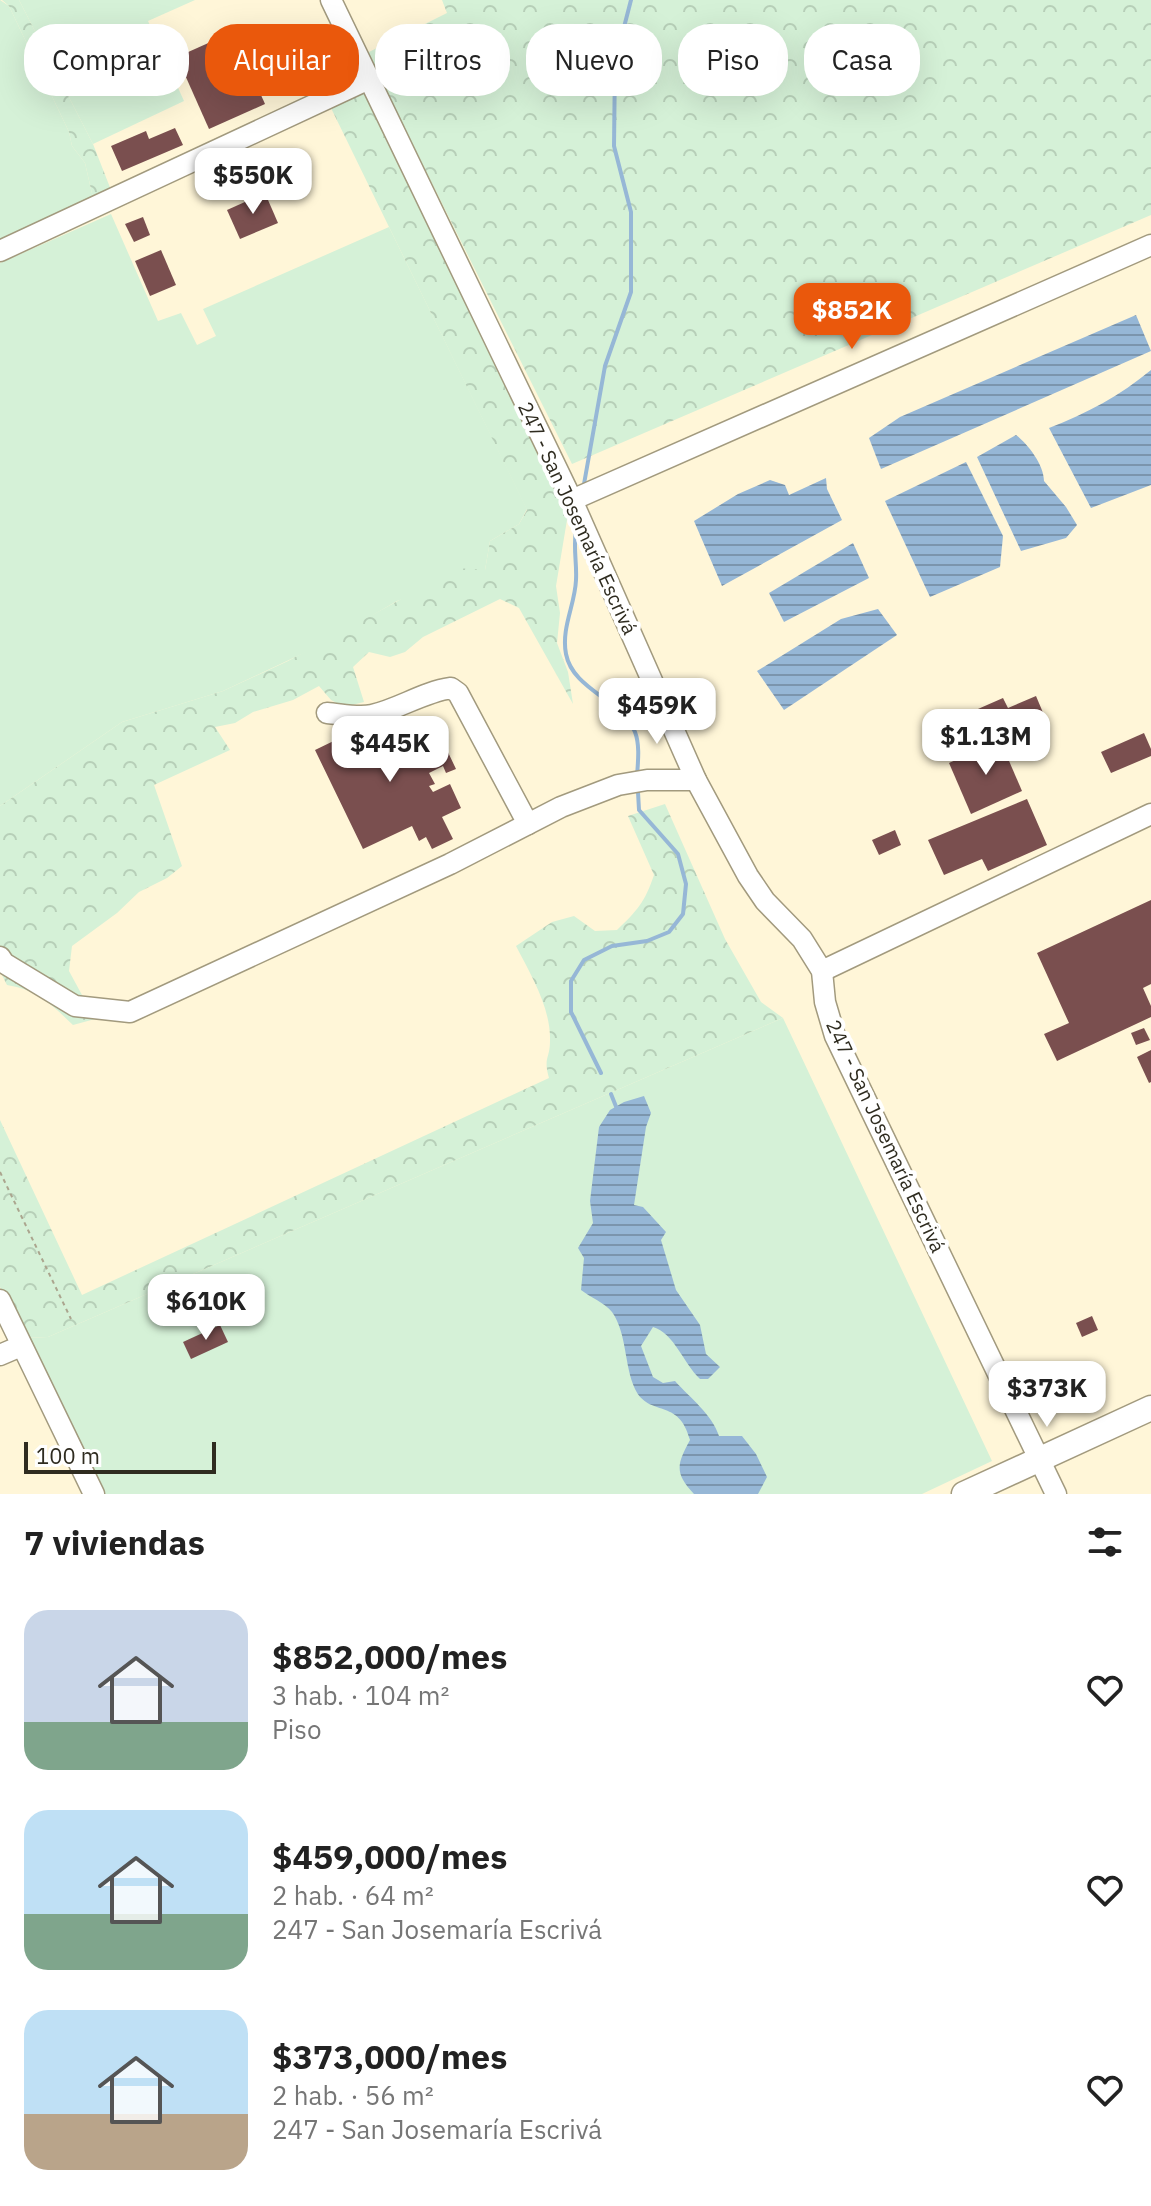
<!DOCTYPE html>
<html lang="es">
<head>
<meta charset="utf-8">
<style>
	body { margin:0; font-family:"IBM Plex Sans",sans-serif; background:#f6f6f6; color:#222; height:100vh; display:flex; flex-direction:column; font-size:30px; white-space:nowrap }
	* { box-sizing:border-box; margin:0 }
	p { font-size:26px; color:#767676 }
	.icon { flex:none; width:44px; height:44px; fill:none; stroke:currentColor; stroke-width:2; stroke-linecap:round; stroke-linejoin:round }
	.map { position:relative; height:1494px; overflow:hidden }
	.side { display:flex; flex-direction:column; background:#fff; flex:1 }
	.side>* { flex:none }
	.top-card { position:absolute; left:24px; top:24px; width:1104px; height:72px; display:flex; gap:16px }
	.scale { position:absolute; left:24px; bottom:20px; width:192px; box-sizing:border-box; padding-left:8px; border:4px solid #2f2c20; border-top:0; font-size:22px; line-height:28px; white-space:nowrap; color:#2f2c20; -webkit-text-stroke:6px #fff; paint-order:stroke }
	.price { position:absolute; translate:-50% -68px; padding:0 18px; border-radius:16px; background:#fff; color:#222; font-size:26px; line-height:52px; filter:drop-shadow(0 2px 4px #0008) }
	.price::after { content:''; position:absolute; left:50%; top:48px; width:24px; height:18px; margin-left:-12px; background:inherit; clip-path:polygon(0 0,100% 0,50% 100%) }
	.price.on { background:#ea580c; color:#fff }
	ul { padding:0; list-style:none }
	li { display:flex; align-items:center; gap:24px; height:200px; padding:0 24px }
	li span { display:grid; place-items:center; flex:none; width:224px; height:160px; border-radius:24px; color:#555 }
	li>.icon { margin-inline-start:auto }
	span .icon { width:96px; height:96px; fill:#fffc; stroke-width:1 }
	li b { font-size:34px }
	h2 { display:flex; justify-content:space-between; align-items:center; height:96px; padding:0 24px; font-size:34px }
	.pill { padding:0 28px; border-radius:32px; background:#fff; box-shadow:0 8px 32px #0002; font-size:28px; line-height:72px }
	.pill.on { background:#ea580c; color:#fff }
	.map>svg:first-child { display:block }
	.green { fill:#d5f1d7 }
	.forest { fill:url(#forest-crowns) }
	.water { fill:url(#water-rules) }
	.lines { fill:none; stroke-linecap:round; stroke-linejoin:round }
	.stream { stroke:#96b7d6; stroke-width:4 }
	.building { fill:#7a4f4f }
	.minor-casing { stroke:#a29a7e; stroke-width:23 }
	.major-casing { stroke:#a29a7e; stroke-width:27 }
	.path { stroke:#aba58e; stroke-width:2; stroke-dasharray:4 4; stroke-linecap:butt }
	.minor { stroke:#fff; stroke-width:20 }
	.major { stroke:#fff; stroke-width:24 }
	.labels { text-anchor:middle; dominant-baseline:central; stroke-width:8; stroke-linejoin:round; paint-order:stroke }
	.street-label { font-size:20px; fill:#2f2c20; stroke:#fff }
</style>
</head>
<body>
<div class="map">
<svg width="1151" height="1494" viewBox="0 0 1151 1494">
	<defs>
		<pattern id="forest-crowns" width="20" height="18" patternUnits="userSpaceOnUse" patternTransform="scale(2)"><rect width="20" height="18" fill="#d5f1d7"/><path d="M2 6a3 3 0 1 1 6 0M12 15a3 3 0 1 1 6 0" fill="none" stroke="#b7cfb8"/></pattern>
		<pattern id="water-rules" width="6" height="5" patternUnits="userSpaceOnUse" patternTransform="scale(2)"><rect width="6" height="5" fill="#96b7d6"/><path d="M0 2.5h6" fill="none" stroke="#7b95ad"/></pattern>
	</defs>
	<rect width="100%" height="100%" fill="#fff6d8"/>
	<g class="green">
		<polygon points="0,0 9,6 69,132 72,146 85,163 93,198 0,240"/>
		<polygon points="19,0 195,0 148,21 184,101 93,144"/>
		<polygon points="111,214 158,321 181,313 197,345 216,336 203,309 389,227 527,509 519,524 490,541 485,570 397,601 323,644 223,691 122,722 0,806 0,263"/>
		<polygon points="783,1018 992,1461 922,1494 105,1494 24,1338 48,1337"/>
	</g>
	<g class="forest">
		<polygon points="2,0 19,0 93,144 111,190 93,198 85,163 72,146 69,132 9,6"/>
		<polygon points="442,0 1151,0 1151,215 572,464 367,53 447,13"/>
		<path d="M365 92 569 508 556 586 560 613 557 643 568 672 573 704 519 608 500 599 423 637 405 652 390 657 369 652 353 667 364 702 344 707 331 700 319 686 293 700 253 712 235 723 215 727 230 750 154 785 182 866 167 878 139 892 117 913 72 946 69 971 95 1019 73 1025C51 1004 38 990 7 985L0 971V806L122 722 223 691 288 661 458 568 485 570 490 541 519 524 527 510 331 108Z"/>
		<path d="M665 804 725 939 761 1002 783 1018 48 1337 24 1338 0 1287V1120L82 1295 549 1078C543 1057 550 1059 550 1041 551 1008 531 975 516 946L552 922 574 916 595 931 617 930C637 911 645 902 654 875L628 816Z"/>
	</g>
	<g class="water">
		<polygon points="1136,315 1151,351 881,469 869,438 900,417"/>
		<path d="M1151 370V485L1091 508 1049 428C1086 414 1121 395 1151 370Z"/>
		<path d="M1016 435C1028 444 1044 465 1044 481L1066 507 1077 525 1066 538 1021 551 977 457Z"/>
		<polygon points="966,462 1003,536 1000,567 930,597 885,501"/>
		<polygon points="826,478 827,489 842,520 722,586 694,521 738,494 770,480 785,485 789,495"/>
		<polygon points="853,543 869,578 784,622 769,593"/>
		<polygon points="878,609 897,635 784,710 757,671 841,619"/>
		<path d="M644 1096 651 1113 646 1127 634 1205 643 1207 666 1232 661 1240 676 1290 700 1325 706 1354 720 1367 708 1379H700C683 1363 675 1334 653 1327L641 1346 653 1377 663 1383 675 1381C690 1398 712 1414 719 1436H742L756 1454 767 1477 758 1494H694C674 1473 677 1464 690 1440 679 1397 649 1418 635 1389 624 1366 627 1333 612 1312 605 1303 590 1297 581 1290L584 1258 578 1248 593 1223 590 1201 599 1127 610 1110 624 1102Z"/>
	</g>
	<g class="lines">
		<g class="stream">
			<polyline points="584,484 605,366 631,292 631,212 614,146 615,62 631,0"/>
			<path d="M576 530C573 547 577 563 576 580 575 605 561 628 566 654 573 690 621 699 635 732 640 745 638 762 637 776"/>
			<polyline points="601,1073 571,1012 571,981 584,960 612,946 647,941 669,932 683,914 686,884 678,854 639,810 638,792"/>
			<polyline points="611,1094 617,1109"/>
		</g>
	</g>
	<g class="building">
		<polygon points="233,32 265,104 209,129 177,57"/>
		<polygon points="175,128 183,145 122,171 111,146 146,131 149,139"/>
		<polygon points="265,193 278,223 240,239 227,210"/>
		<polygon points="143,217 150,235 134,242 125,224"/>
		<polygon points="161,250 176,285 150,296 135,261"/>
		<polygon points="1036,696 1044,715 975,745 962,716 1003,698 1008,708"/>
		<polygon points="379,719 387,735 392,732 395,737 414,727 423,747 433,742 438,752 446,748 456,769 446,773 443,766 429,773 435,784 429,786 433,792 450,784 461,808 442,817 453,839 432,849 426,837 419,841 412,826 363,849 315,750"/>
		<polygon points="1144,733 1151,749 1151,756 1111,773 1101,752"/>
		<polygon points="1000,740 1022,791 971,814 949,763"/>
		<polygon points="1027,799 1047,845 988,871 982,859 944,875 928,840"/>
		<polygon points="895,830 901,845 879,855 872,840"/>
		<polygon points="1151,900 1151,984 1143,988 1151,1006 1151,1017 1057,1061 1044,1034 1069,1023 1037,953"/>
		<polygon points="1144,1028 1150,1040 1136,1045 1131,1033"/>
		<polygon points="1151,1050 1151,1082 1149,1083 1137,1057"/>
		<polygon points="1092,1316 1098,1330 1082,1337 1076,1323"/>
		<polygon points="220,1325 228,1342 191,1359 183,1342"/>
	</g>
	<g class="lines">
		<g class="minor-casing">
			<g id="minor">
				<polyline points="331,0 572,500 696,780 748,876 765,901 802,939 822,971 825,1002 835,1036 1056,1494"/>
				<polyline points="0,251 369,79"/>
				<polyline points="572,500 1151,245"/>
				<path d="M327 713C341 714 358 718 372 715 399 709 423 692 451 688L458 693 528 824"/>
				<polyline points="0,957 4,963 75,1006 130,1012 450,864 561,807 618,785 647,780 696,780"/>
				<polyline points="822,971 1151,814"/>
				<polyline points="0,1300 94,1494"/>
				<polyline points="0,1355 21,1346"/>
			</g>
		</g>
		<g class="major-casing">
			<polyline id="major" points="964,1494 1151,1408"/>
		</g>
		<polyline class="path" points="0,1172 71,1319"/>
		<use href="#minor" class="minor"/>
		<use href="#major" class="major"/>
	</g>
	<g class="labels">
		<g class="street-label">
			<text transform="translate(578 518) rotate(65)">247 - San Josemaría Escrivá</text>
			<text transform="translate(886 1136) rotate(65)">247 - San Josemaría Escrivá</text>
		</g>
	</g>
</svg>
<div class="scale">100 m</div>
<b class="price" style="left:253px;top:216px">$550K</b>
<b class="price on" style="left:852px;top:351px">$852K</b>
<b class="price" style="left:657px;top:746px">$459K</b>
<b class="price" style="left:986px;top:777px">$1.13M</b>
<b class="price" style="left:390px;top:784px">$445K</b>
<b class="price" style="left:206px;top:1342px">$610K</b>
<b class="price" style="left:1047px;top:1429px">$373K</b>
<div class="top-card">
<a class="pill">Comprar</a>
<a class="pill on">Alquilar</a>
<a class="pill">Filtros</a>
<a class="pill">Nuevo</a>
<a class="pill">Piso</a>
<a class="pill">Casa</a>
</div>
</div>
<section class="side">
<h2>7 viviendas<svg class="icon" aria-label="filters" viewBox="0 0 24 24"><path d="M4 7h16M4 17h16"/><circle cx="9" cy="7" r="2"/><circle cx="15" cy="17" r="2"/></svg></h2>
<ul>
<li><span style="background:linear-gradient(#c9d6e8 70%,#7fa58c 0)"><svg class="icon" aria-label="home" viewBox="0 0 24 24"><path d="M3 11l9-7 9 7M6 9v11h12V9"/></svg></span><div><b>$852,000/mes</b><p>3 hab. · 104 m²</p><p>Piso</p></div><svg class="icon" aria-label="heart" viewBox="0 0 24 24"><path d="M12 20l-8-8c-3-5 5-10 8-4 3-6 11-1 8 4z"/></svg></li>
<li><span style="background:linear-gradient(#bfe0f5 65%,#7fa58c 0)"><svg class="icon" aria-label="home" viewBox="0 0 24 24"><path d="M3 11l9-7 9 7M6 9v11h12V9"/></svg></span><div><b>$459,000/mes</b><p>2 hab. · 64 m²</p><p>247 - San Josemaría Escrivá</p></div><svg class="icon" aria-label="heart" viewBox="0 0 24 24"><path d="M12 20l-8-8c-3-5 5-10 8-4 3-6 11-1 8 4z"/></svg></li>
<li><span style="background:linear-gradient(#bfe0f5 65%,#b9a48a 0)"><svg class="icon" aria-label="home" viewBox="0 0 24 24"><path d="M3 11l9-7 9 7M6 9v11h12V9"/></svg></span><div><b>$373,000/mes</b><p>2 hab. · 56 m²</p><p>247 - San Josemaría Escrivá</p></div><svg class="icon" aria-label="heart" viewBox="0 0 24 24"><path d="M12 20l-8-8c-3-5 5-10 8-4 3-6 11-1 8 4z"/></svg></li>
</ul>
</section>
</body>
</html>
